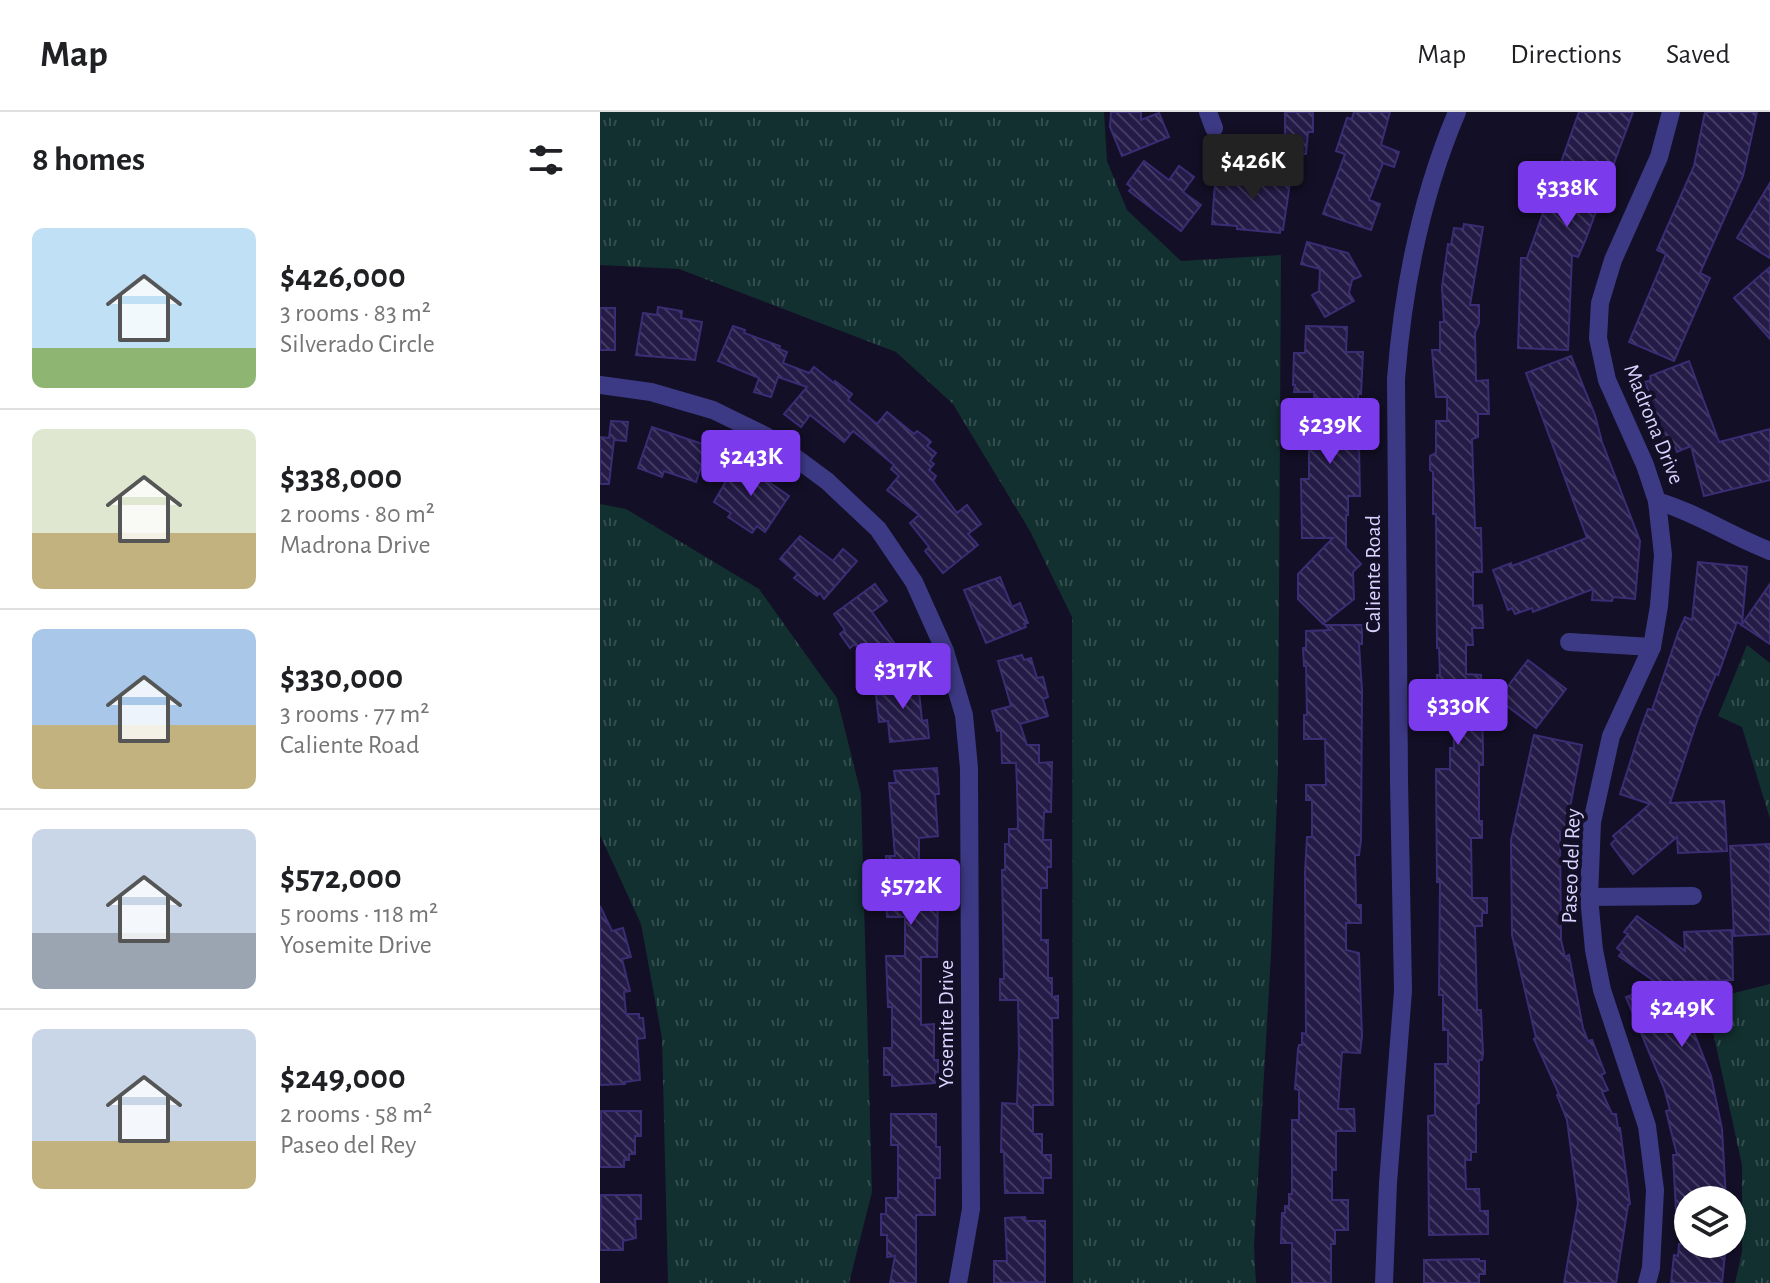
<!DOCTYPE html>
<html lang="en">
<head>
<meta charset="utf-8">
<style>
	body { margin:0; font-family:"Alegreya Sans",sans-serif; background:#f6f6f6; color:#202124; height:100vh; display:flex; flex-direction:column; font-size:30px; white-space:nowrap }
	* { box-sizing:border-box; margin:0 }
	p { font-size:26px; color:#757577 }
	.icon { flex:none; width:44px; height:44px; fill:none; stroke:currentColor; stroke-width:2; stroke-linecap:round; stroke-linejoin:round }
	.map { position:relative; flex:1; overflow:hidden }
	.drawer { display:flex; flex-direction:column; background:#fff; width:600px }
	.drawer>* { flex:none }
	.fabs { position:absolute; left:1074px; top:1074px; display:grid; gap:16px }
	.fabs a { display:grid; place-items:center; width:72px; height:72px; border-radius:50%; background:#fff; box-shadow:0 2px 6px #0004; font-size:40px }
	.price { position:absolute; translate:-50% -68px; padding:0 18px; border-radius:8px; background:#7c3aed; color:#fff; font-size:26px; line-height:52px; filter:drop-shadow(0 2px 4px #0008) }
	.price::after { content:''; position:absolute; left:50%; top:48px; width:24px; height:18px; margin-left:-12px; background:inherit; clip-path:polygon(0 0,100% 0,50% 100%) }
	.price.selected { background:#222; color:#fff }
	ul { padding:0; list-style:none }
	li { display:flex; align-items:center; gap:24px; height:200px; padding:0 32px }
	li+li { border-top:2px solid #e0e0e0 }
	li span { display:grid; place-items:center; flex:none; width:224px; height:160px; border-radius:12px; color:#555 }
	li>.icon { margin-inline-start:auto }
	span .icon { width:96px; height:96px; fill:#fffc; stroke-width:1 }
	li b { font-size:34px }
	h2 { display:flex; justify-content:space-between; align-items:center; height:96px; padding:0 32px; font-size:34px }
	header { display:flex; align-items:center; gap:48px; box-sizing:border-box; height:112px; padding:0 40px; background:#fff; border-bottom:2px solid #e0e0e0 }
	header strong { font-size:38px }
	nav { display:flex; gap:44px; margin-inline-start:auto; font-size:28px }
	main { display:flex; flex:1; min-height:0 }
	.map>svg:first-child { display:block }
	.grass { fill:url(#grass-tufts) }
	.building { fill:url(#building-back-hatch); stroke:#3b2d73; stroke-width:2 }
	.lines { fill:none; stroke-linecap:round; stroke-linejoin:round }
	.minor { stroke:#3d3a85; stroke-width:18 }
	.labels { text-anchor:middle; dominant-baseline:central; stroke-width:8; stroke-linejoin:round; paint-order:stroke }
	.street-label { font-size:22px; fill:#d9d4ff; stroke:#130f26 }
</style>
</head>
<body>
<header>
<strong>Map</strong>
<nav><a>Map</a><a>Directions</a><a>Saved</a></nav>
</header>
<main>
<section class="drawer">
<h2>8 homes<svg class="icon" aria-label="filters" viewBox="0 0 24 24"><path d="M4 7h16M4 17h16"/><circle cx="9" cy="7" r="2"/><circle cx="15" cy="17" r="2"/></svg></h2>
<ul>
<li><span style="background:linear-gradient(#bfe0f5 75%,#8fb573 0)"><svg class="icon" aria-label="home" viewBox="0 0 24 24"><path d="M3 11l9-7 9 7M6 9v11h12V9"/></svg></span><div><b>$426,000</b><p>3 rooms · 83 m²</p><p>Silverado Circle</p></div></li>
<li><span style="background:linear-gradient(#dfe7d0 65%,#c2b280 0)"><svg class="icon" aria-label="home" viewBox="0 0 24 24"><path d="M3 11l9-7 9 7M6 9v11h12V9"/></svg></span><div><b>$338,000</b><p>2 rooms · 80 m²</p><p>Madrona Drive</p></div></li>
<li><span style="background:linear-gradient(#a9c7e8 60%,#c2b280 0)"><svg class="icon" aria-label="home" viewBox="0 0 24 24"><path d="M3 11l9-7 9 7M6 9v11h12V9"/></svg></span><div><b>$330,000</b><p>3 rooms · 77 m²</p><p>Caliente Road</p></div></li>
<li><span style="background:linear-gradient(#c9d6e8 65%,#9aa5b1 0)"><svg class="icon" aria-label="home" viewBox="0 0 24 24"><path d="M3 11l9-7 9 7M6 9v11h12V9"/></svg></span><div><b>$572,000</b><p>5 rooms · 118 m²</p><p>Yosemite Drive</p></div></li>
<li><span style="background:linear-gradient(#c9d6e8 70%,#c2b280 0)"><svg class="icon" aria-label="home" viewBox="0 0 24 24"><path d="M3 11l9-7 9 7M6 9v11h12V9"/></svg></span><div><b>$249,000</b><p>2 rooms · 58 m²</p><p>Paseo del Rey</p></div></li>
</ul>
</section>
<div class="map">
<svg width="1170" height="1171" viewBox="0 0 1170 1171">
	<defs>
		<pattern id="grass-tufts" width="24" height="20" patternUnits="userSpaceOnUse" patternTransform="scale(2)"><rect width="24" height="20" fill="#12302f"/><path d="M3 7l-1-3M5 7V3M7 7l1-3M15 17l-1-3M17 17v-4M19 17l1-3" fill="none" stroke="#344d4e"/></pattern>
		<pattern id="building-back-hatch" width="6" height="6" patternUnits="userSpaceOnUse" patternTransform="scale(2)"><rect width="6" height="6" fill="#241b47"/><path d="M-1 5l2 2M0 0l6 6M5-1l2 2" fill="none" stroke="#433b63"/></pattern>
	</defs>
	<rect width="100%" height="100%" fill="#130f26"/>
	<g class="grass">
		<polygon points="0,0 504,0 507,49 527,98 581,149 681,143 678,659 671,842 654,1135 656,1171 473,1171 472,505 430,419 353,292 296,240 79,157 0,153"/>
		<polygon points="0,392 26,397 159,477 237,586 261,682 272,1080 249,1171 68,1171 62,926 41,812 0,723"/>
		<polygon points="1147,533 1170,551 1170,707 1142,615 1118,604"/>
		<polygon points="1170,872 1170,1171 1135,1171 1142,1140 1142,1053 1106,888"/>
	</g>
	<g class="building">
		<polygon points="511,0 541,0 541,8 559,1 569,25 522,44 510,15"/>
		<polygon points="685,0 713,0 713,20 708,20 706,42 685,42"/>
		<polygon points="754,0 790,0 781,33 799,40 794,55 783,51 769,88 780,92 771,118 723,102 745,42 736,39 747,6 752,7"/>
		<polygon points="979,0 1033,0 985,129 978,145 972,143 968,238 918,236 921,146 927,146"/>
		<polygon points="1105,0 1157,0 1143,64 1100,161 1110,166 1074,249 1029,230 1066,142 1057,138 1094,54"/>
		<polygon points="544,49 569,68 579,54 594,65 583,80 601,93 581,119 529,79 532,76 527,72"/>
		<polygon points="669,52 691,64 683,118 680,117 680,121 637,117 637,114 612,112 615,71 638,72 639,62 662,64"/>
		<polygon points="1170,71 1170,146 1137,126"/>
		<polygon points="864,112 883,115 870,193 879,193 879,211 875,221 876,269 888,268 889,302 878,302 878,325 872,327 875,416 881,416 882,460 873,460 873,494 882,493 883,516 872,516 873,533 866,533 866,562 881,563 883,636 883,653 879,653 879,709 882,709 882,726 871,726 872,786 887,786 887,801 882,801 882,814 875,814 877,898 881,898 883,942 882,948 879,948 879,991 876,992 876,1040 871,1040 871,1048 865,1048 866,1077 879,1077 880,1099 888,1099 888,1122 829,1123 828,1004 835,1003 835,952 848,952 848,918 843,918 843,883 839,883 840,770 837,770 836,657 850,657 850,636 854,636 853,587 838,587 837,582 837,563 840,563 839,536 837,536 836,402 833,402 833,360 830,358 830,344 836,341 836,309 847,309 847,285 836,285 832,238 840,238 840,210 844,210 842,175 848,132 851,133 854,116 863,117"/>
		<polygon points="707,130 748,141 761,164 752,168 749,181 754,189 725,205 712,183 719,179 720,157 701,152"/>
		<polygon points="1170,155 1170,227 1134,186"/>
		<polygon points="58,195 82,199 81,206 102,210 95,248 36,243 43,201 57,203"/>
		<rect x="0" y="196" width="15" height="42"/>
		<polygon points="133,214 145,218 144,221 180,234 179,237 187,240 183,251 209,261 214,255 234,271 235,269 252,282 248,288 277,312 287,300 314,322 317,319 328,327 331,330 327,334 336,341 330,349 334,352 329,358 336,364 333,369 357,401 367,393 381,412 368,422 378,433 343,461 325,439 329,435 310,411 319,403 287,378 299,364 291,357 294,353 253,319 244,330 210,303 201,315 184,302 207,275 178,265 171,285 154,280 159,266 118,249"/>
		<polygon points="706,214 747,215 746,240 763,240 761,282 758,282 760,384 748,384 748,403 746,403 746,436 761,452 753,460 754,487 723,512 698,487 698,462 733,426 702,426 701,367 709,367 709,304 715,304 714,280 694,280 695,273 693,273 694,241 705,241"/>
		<polygon points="971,244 995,303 1002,330 1040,429 1035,487 1013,485 1012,489 992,488 993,477 933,500 932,496 915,502 912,496 908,498 893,458 911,451 912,454 987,426 926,261"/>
		<polygon points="1089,249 1119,330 1170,317 1170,368 1104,384 1091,334 1077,340 1075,335 1068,338 1048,289 1052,288 1045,270 1051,268 1050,264"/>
		<polygon points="11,309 28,310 26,329 14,328 9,372 0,372 0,325 9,326"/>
		<polygon points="52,315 108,334 96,370 64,359 62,365 38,356"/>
		<polygon points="146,348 156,355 153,359 189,384 165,420 157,414 152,421 128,405 131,401 114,390 136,352 141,354"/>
		<polygon points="200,424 233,449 243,437 257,449 224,487 220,481 217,484 194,466 198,462 180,447"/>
		<polygon points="1098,450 1147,455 1142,512 1170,472 1170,532 1137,510 1118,563 1116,562 1098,606 1070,691 1124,689 1127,739 1078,741 1077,725 1033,762 1011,732 1016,727 1013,724 1050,692 1020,682 1042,613 1048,597 1052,598 1078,521 1085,505 1092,508"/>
		<polygon points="400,465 412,495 420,491 428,511 424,512 426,515 386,531 364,478"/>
		<polygon points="275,472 287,489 272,500 297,535 281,546 281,541 267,551 255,532 250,536 240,522 245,518 234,502"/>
		<polygon points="725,513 762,513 762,532 759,532 762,579 761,728 759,743 755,743 756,793 761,793 761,811 746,811 746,838 759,841 762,924 760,941 742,940 738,997 754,997 755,1019 736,1019 736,1058 732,1058 732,1088 748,1088 748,1118 735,1118 735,1132 731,1132 731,1171 692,1171 692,1131 681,1131 682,1101 685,1101 685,1094 689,1094 689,1082 692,1082 692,1008 699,1008 699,978 695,977 698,937 699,933 702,933 702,921 706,922 705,760 707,725 712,725 712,688 706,688 706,673 726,673 725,627 704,627 704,603 707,603 706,554 704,554 703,536 706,536 706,519 730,518"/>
		<polygon points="422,543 424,548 431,546 437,566 443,565 448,585 443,587 448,604 420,612 427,633 439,633 439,651 452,650 451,700 444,700 443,728 451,728 451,755 447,755 447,776 441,776 441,828 448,828 448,866 452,866 452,885 458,884 458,906 452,906 453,993 433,993 433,1022 442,1022 442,1043 451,1043 451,1066 443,1066 443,1081 405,1081 404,1040 401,1040 402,991 417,992 419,941 418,888 400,888 400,867 404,867 402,758 405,758 405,732 409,732 409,717 417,717 418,715 417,675 416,651 402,651 401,618 397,619 392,599 411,594 398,549"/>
		<polygon points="928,548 966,577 936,616 898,587"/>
		<polygon points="318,568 322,609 327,608 329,626 290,630 288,609 279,610 276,583 285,582 284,572"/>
		<polygon points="934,623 982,633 965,721 960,720 961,828 965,845 969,843 983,916 988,929 992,928 1005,961 1001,963 1008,978 1002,980 1012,1002 1016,1002 1018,1016 1020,1016 1030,1092 1028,1093 1016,1171 964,1171 978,1091 967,1008 957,983 959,982 934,927 936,926 912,823 911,728"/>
		<polygon points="337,656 339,682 335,682 338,724 319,726 319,784 338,784 337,845 321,845 321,913 334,912 334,948 338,948 338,961 335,961 335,971 292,974 292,963 284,963 284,936 292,936 292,895 288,895 286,844 305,844 305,805 287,805 286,787 281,787 281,766 286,766 286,744 295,744 289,671 296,671 294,659"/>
		<polygon points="1170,732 1170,822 1134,824 1130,734"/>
		<polygon points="0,794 12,819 23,816 31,845 22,847 30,879 24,880 26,902 39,902 39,906 43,906 45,926 37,927 40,968 25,970 25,972 0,973"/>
		<polygon points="1037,804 1085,839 1084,820 1132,818 1133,868 1074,870 1111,964 1122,1017 1126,1088 1088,1088 1088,1098 1076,1099 1073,1043 1077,1043 1066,999 1070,998 1064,976 1026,885 1058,872 1019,844 1022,840 1017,836 1028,822 1024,820"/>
		<polygon points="1,999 41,999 41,1024 35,1024 35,1042 29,1042 29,1048 24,1048 24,1055 0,1055"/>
		<polygon points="291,1002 336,1002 336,1035 340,1035 340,1066 335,1066 335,1103 316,1103 316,1171 290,1171 295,1144 287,1145 287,1123 281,1123 281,1102 286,1102 286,1086 298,1086 298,1033 291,1033"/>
		<polygon points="1,1083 41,1083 41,1107 35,1107 36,1126 23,1129 23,1138 0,1138"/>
		<polygon points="425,1105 426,1109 445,1109 445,1170 394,1171 394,1149 407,1149 405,1106"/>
		<polygon points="1079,1132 1126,1132 1122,1171 1071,1171 1074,1143 1078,1144"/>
		<polygon points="879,1147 879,1149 885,1149 885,1162 879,1162 879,1171 824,1171 824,1148"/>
	</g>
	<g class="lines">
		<g class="minor">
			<polyline points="608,0 614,16"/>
			<polyline points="0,273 51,280 113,298 166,324 227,369 278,417 314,470 345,539 364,603 369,656 371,1097 358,1171"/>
			<path d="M1057 389C1097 401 1131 424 1170 439"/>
			<polyline points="969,530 1052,535"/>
			<polyline points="989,785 1093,784"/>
			<path d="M784 1171 788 1071 803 879 799 669 796 267C803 175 821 85 857 0"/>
			<polyline points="1047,1171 1051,1156 1055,1078 1047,1014 1002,878 994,838 989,785 992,710 1011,624 1052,535 1059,494 1063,443 1057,389 1045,353 1007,268 998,226 1000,191 1013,148 1059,45 1071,0"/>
		</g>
	</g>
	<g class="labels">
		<g class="street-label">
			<text transform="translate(1054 312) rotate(68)">Madrona Drive</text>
			<text transform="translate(773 462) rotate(-90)">Caliente Road</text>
			<text transform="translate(971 754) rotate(-88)">Paseo del Rey</text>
			<text transform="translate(346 912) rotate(-90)">Yosemite Drive</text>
		</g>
	</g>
</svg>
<div class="fabs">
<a><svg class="icon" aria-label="layers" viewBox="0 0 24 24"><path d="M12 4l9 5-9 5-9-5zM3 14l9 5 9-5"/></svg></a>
</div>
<b class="price selected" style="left:653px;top:90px">$426K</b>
<b class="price" style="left:967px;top:117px">$338K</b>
<b class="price" style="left:730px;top:354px">$239K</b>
<b class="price" style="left:151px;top:386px">$243K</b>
<b class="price" style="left:303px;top:599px">$317K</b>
<b class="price" style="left:858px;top:635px">$330K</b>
<b class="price" style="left:311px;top:815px">$572K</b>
<b class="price" style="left:1082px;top:937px">$249K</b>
</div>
</main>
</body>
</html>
